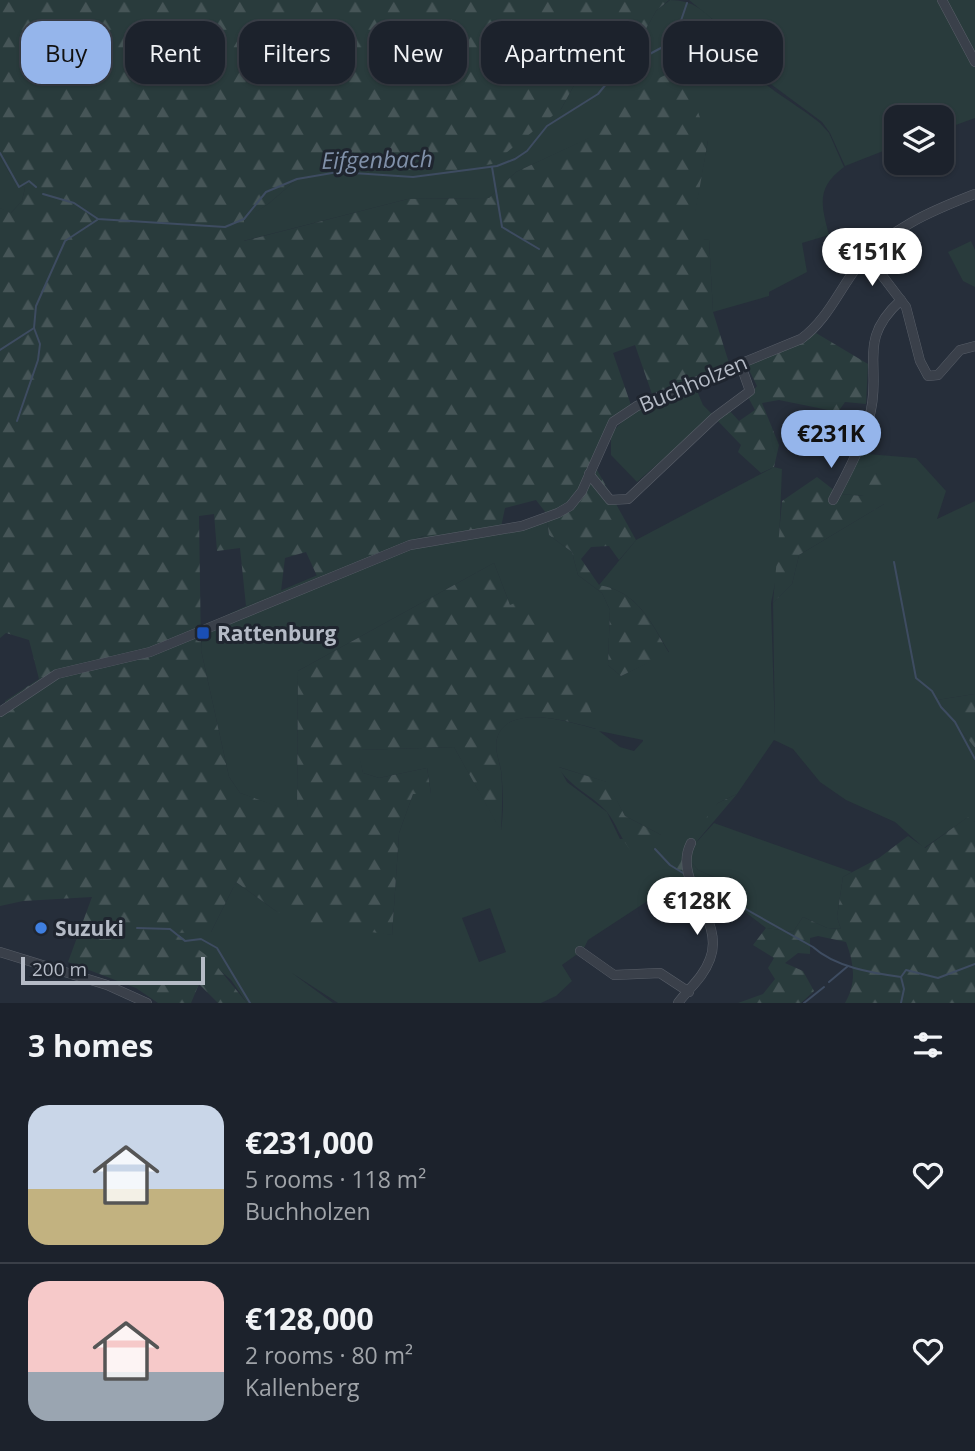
<!DOCTYPE html>
<html lang="en">
<head>
<meta charset="utf-8">
<style>
	body { margin:0; font-family:"Open Sans",sans-serif; background:#292f38; color:#f1f3f6; height:100vh; display:flex; flex-direction:column; font-size:26px; white-space:nowrap }
	* { box-sizing:border-box; margin:0 }
	p { font-size:23px; color:#a0a4a9 }
	.icon { flex:none; width:38px; height:38px; fill:none; stroke:currentColor; stroke-width:2; stroke-linecap:round; stroke-linejoin:round }
	.map { position:relative; height:1003px; overflow:hidden }
	.details { display:flex; flex-direction:column; background:#1c222c; flex:1 }
	.details>* { flex:none }
	.hud { position:absolute; left:21px; top:21px; width:934px; height:63px; display:flex; gap:14px }
	.fabs { position:absolute; left:884px; top:105px; display:grid; gap:14px }
	.fabs a { display:grid; place-items:center; width:70px; height:70px; border-radius:14px; background:#1c222c; box-shadow:0 2px 5px #0004,0 0 0 2px #3a3f48; font-size:35px }
	.scale { position:absolute; left:21px; bottom:18px; width:184px; box-sizing:border-box; padding-left:7px; border:4px solid #b5bbc6; border-top:0; font-size:19px; line-height:24px; white-space:nowrap; color:#b5bbc6; -webkit-text-stroke:5px #1f252f; paint-order:stroke }
	.price { position:absolute; translate:-50% -60px; padding:0 16px; border-radius:24px; background:#fff; color:#222; font-size:23px; line-height:46px; filter:drop-shadow(0 2px 4px #0008) }
	.price::after { content:''; position:absolute; left:50%; top:42px; width:21px; height:16px; margin-left:-10px; background:inherit; clip-path:polygon(0 0,100% 0,50% 100%) }
	.price.active { background:#95b5eb; color:#111 }
	ul { padding:0; list-style:none }
	li { display:flex; align-items:center; gap:21px; height:175px; padding:0 28px }
	li+li { border-top:2px solid #3a3f48 }
	li span { display:grid; place-items:center; flex:none; width:196px; height:140px; border-radius:21px; color:#555 }
	li>.icon { margin-inline-start:auto }
	span .icon { width:84px; height:84px; fill:#fffc; stroke-width:1 }
	li b { font-size:30px }
	h2 { display:flex; justify-content:space-between; align-items:center; height:84px; padding:0 28px; font-size:30px }
	.pill { padding:0 24px; border-radius:21px; background:#1c222c; box-shadow:0 2px 5px #0004,0 0 0 2px #3a3f48; font-size:24px; line-height:63px }
	.pill.active { background:#95b5eb; color:#111 }
	.map>svg:first-child { display:block }
	.green { fill:#293b3c; fill-rule:evenodd }
	.forest { fill:url(#forest-firs) }
	.lines { fill:none; stroke-linecap:round; stroke-linejoin:round }
	.stream { stroke:#3e4c61; stroke-width:2 }
	.minor-casing { stroke:#585e68; stroke-width:10 }
	.minor { stroke:#3a404a; stroke-width:9 }
	.transit-dot { fill:#1a4fb4; stroke:#1f252f; stroke-width:2.5 }
	.shop-dot { fill:#3f7fe0; stroke:#1f252f; stroke-width:2.5 }
	.labels { text-anchor:middle; dominant-baseline:central; stroke-width:6; stroke-linejoin:round; paint-order:stroke }
	.street-label { font-size:21px; fill:#b5bbc6; stroke:#1f252f }
	.poi-label { font-size:21px; font-weight:bold; fill:#b5bbc6; stroke:#1f252f; text-anchor:start }
	.water-label { font-size:23px; font-style:italic; fill:#8191aa; stroke:#1f252f }
</style>
</head>
<body>
<div class="map">
<svg width="975" height="1003" viewBox="0 0 975 1003">
	<defs>
		<pattern id="forest-firs" width="22" height="20" patternUnits="userSpaceOnUse" patternTransform="scale(1.75)"><rect width="22" height="20" fill="#293b3c"/><path d="M5 1l3.5 6h-7zM16 11l3.5 6h-7z" fill="#465557"/></pattern>
	</defs>
	<rect width="100%" height="100%" fill="#262e3a"/>
	<g class="green">
		<path d="M670 0C716 0 727 48 755 75 774 93 799 106 820 123L829 133 844 167C816 188 821 204 829 235L802 243 807 272 769 292V296L713 312 709 240 690 238 708 140 592 137 516 172 489 198 408 199 243 241 244 219 268 204 297 179 338 172 413 177 561 109 578 78 634 50 656 11Z"/>
		<polygon points="689,0 941,0 975,66 975,118 942,130 942,117 896,117 896,146 845,166 830,133 822,122 756,73 722,27"/>
		<polygon points="944,0 975,0 975,58"/>
		<polygon points="0,157 10,174 25,188 22,201 10,214 0,208"/>
		<polygon points="971,241 975,250 975,287 963,281 948,252"/>
		<polygon points="695,386 703,405 713,415 637,482 611,455 611,433 634,410"/>
		<path d="M855 453 916 458 946 491 937 519 975 501V694L937 700 975 748V822L967 818 924 848 895 822 846 800 820 782 793 749 774 740 737 794 718 803 692 847 714 823 852 872 843 877 837 917 841 929 827 928 803 917 793 932 766 928 723 895 736 887 698 870 690 861 667 876 669 887 588 940 583 950 562 965 572 981 556 996 541 1003H338L292 973 333 1003H247L231 980 175 932H211L236 882 276 911 392 935 399 833 413 794H431L427 768 379 778 363 773 357 750 454 747 501 830C504 811 503 789 501 770 499 760 494 748 497 738 508 702 571 722 596 729L510 605 494 563 298 671 297 814 240 793 229 777 201 650 202 627C272 593 346 561 421 537 462 524 506 532 546 513L549 535 572 552 578 575 602 593 610 610 608 665 621 676 669 652C650 621 638 592 599 585L636 540 774 467 782 469 778 569 771 603 775 735 773 603 792 584 799 555 884 504 876 473 864 496 839 494ZM599 731 643 740V741L634 751 620 747ZM559 767 606 782 625 816 661 835 620 839 607 812 567 782ZM490 908 506 952 479 962 462 918Z"/>
	</g>
	<g class="forest">
		<path d="M0 0H669L656 11 634 50 578 78 561 109 492 164 413 177 338 172 297 179 268 204 244 220V241L408 199 489 198 516 172 591 137 601 106 682 67 708 140 691 237 709 240 713 312 729 363 652 394 635 345 613 353 631 405 612 420 591 459 636 540 619 560 609 546 591 547 581 559 599 585C638 592 650 621 669 653L621 676 608 665 610 610 602 593 578 575 572 552 549 535 546 513 536 500 505 508 501 527 423 536 317 576 306 552 285 558 281 591 246 606 240 548 217 551 214 514 199 516 201 650 229 777 240 793 297 813 298 671 494 563 510 605 529 597 567 641 597 729C572 722 508 702 497 738 494 748 499 760 501 771 503 791 502 811 501 831L454 747 358 750 363 773 379 778 427 768 431 794H413L399 833 392 935 301 922 276 911 236 882 211 932 176 933 210 958 247 1003H218L199 984 191 1003H158L136 988 68 962 92 897 23 901 0 906V717L6 712 5 701 39 679 29 640 6 633 0 638V208L11 213 22 201 25 188 10 174 0 157Z"/>
		<polygon points="816,333 868,364 866,404 845,402 838,412 779,400 762,403 779,445 774,467 761,473 738,452 741,445 716,419 728,409 739,421 755,410 748,397 757,386 746,364 792,348"/>
		<polygon points="875,473 888,485 884,504 799,555 792,584 773,603 782,501 817,477 839,494 863,496"/>
		<polygon points="975,694 975,748 937,700"/>
		<path d="M558 767 607 782 625 816 661 835 650 850 634 854C620 839 617 824 607 812 591 794 571 788 558 767Z"/>
		<polygon points="737,794 692,847 690,861 698,870 737,888 723,895 713,887 703,896 685,888 669,887 667,876 672,863 690,857 680,851 718,803"/>
		<path d="M968 817 975 822V1003H845C857 983 854 963 846 942L818 936 810 938V954L798 953 785 963 803 971 814 991 801 1003H738L763 994 775 979 768 968 774 958 753 945 766 928 793 932 803 917 827 928 841 929 837 917 843 877 879 858 908 836 925 848Z"/>
	</g>
	<g class="lines">
		<g class="stream">
			<polyline points="0,153 19,187 29,181 36,187"/>
			<polyline points="492,167 502,227 539,249"/>
			<polyline points="43,194 74,203 98,219 225,227 244,219 266,192 297,179 338,172 413,177 497,166 515,159 527,151 547,126 598,94 616,72 674,41 687,3"/>
			<polyline points="0,350 34,328"/>
			<polyline points="17,421 38,360 40,344 34,328 36,306 65,241 97,220"/>
			<polyline points="894,562 916,678 932,691 941,707 955,722 975,759"/>
			<polyline points="655,849 670,865 683,873"/>
			<path d="M694 880 813 947C835 967 872 973 901 977L906 970 938 978 975 964"/>
			<polyline points="137,928 170,929 185,941 201,939 217,948 250,1003"/>
			<polyline points="901,977 904,989 901,1003"/>
			<polyline points="829,982 848,966"/>
			<polyline points="804,1003 824,987"/>
		</g>
		<g class="minor-casing">
			<g id="minor">
				<polyline points="942,0 975,62"/>
				<polyline points="868,257 906,307 920,361 928,376 938,375 960,350 975,346"/>
				<polyline points="589,474 610,500 628,499 715,417 750,391 740,363"/>
				<path d="M833 500C847 473 865 441 871 410 881 363 857 340 901 300"/>
				<path d="M0 712 57 674 150 652 410 545 522 526 558 513 570 506 582 491 613 422 637 406 801 339C827 320 838 292 857 267 888 229 931 211 975 194"/>
				<polyline points="580,951 614,975 660,973 689,992"/>
				<polyline points="0,952 107,985 147,1003"/>
				<path d="M678 1003C689 988 703 978 710 959 726 918 671 882 691 843"/>
			</g>
		</g>
		<use href="#minor" class="minor"/>
	</g>
	<rect class="transit-dot" x="196" y="626" width="14" height="14" rx="3.5"/>
	<circle class="shop-dot" cx="41" cy="928" r="7"/>
	<g class="labels">
		<g class="street-label">
			<text transform="translate(693 383) rotate(-23)">Buchholzen</text>
		</g>
		<g class="poi-label">
			<text x="217" y="633">Rattenburg</text>
			<text x="55" y="928">Suzuki</text>
		</g>
		<g class="water-label">
			<text transform="translate(377 159) rotate(-1)">Eifgenbach</text>
		</g>
	</g>
</svg>
<div class="fabs">
<a><svg class="icon" aria-label="layers" viewBox="0 0 24 24"><path d="M12 4l9 5-9 5-9-5zM3 14l9 5 9-5"/></svg></a>
</div>
<div class="scale">200 m</div>
<b class="price" style="left:872px;top:288px">€151K</b>
<b class="price active" style="left:831px;top:470px">€231K</b>
<b class="price" style="left:697px;top:937px">€128K</b>
<div class="hud">
<a class="pill active">Buy</a>
<a class="pill">Rent</a>
<a class="pill">Filters</a>
<a class="pill">New</a>
<a class="pill">Apartment</a>
<a class="pill">House</a>
</div>
</div>
<section class="details">
<h2>3 homes<svg class="icon" aria-label="filters" viewBox="0 0 24 24"><path d="M4 7h16M4 17h16"/><circle cx="9" cy="7" r="2"/><circle cx="15" cy="17" r="2"/></svg></h2>
<ul>
<li><span style="background:linear-gradient(#c9d6e8 60%,#c2b280 0)"><svg class="icon" aria-label="home" viewBox="0 0 24 24"><path d="M3 11l9-7 9 7M6 9v11h12V9"/></svg></span><div><b>€231,000</b><p>5 rooms · 118 m²</p><p>Buchholzen</p></div><svg class="icon" aria-label="heart" viewBox="0 0 24 24"><path d="M12 20l-8-8c-3-5 5-10 8-4 3-6 11-1 8 4z"/></svg></li>
<li><span style="background:linear-gradient(#f6c9c9 65%,#9aa5b1 0)"><svg class="icon" aria-label="home" viewBox="0 0 24 24"><path d="M3 11l9-7 9 7M6 9v11h12V9"/></svg></span><div><b>€128,000</b><p>2 rooms · 80 m²</p><p>Kallenberg</p></div><svg class="icon" aria-label="heart" viewBox="0 0 24 24"><path d="M12 20l-8-8c-3-5 5-10 8-4 3-6 11-1 8 4z"/></svg></li>
</ul>
</section>
</body>
</html>
